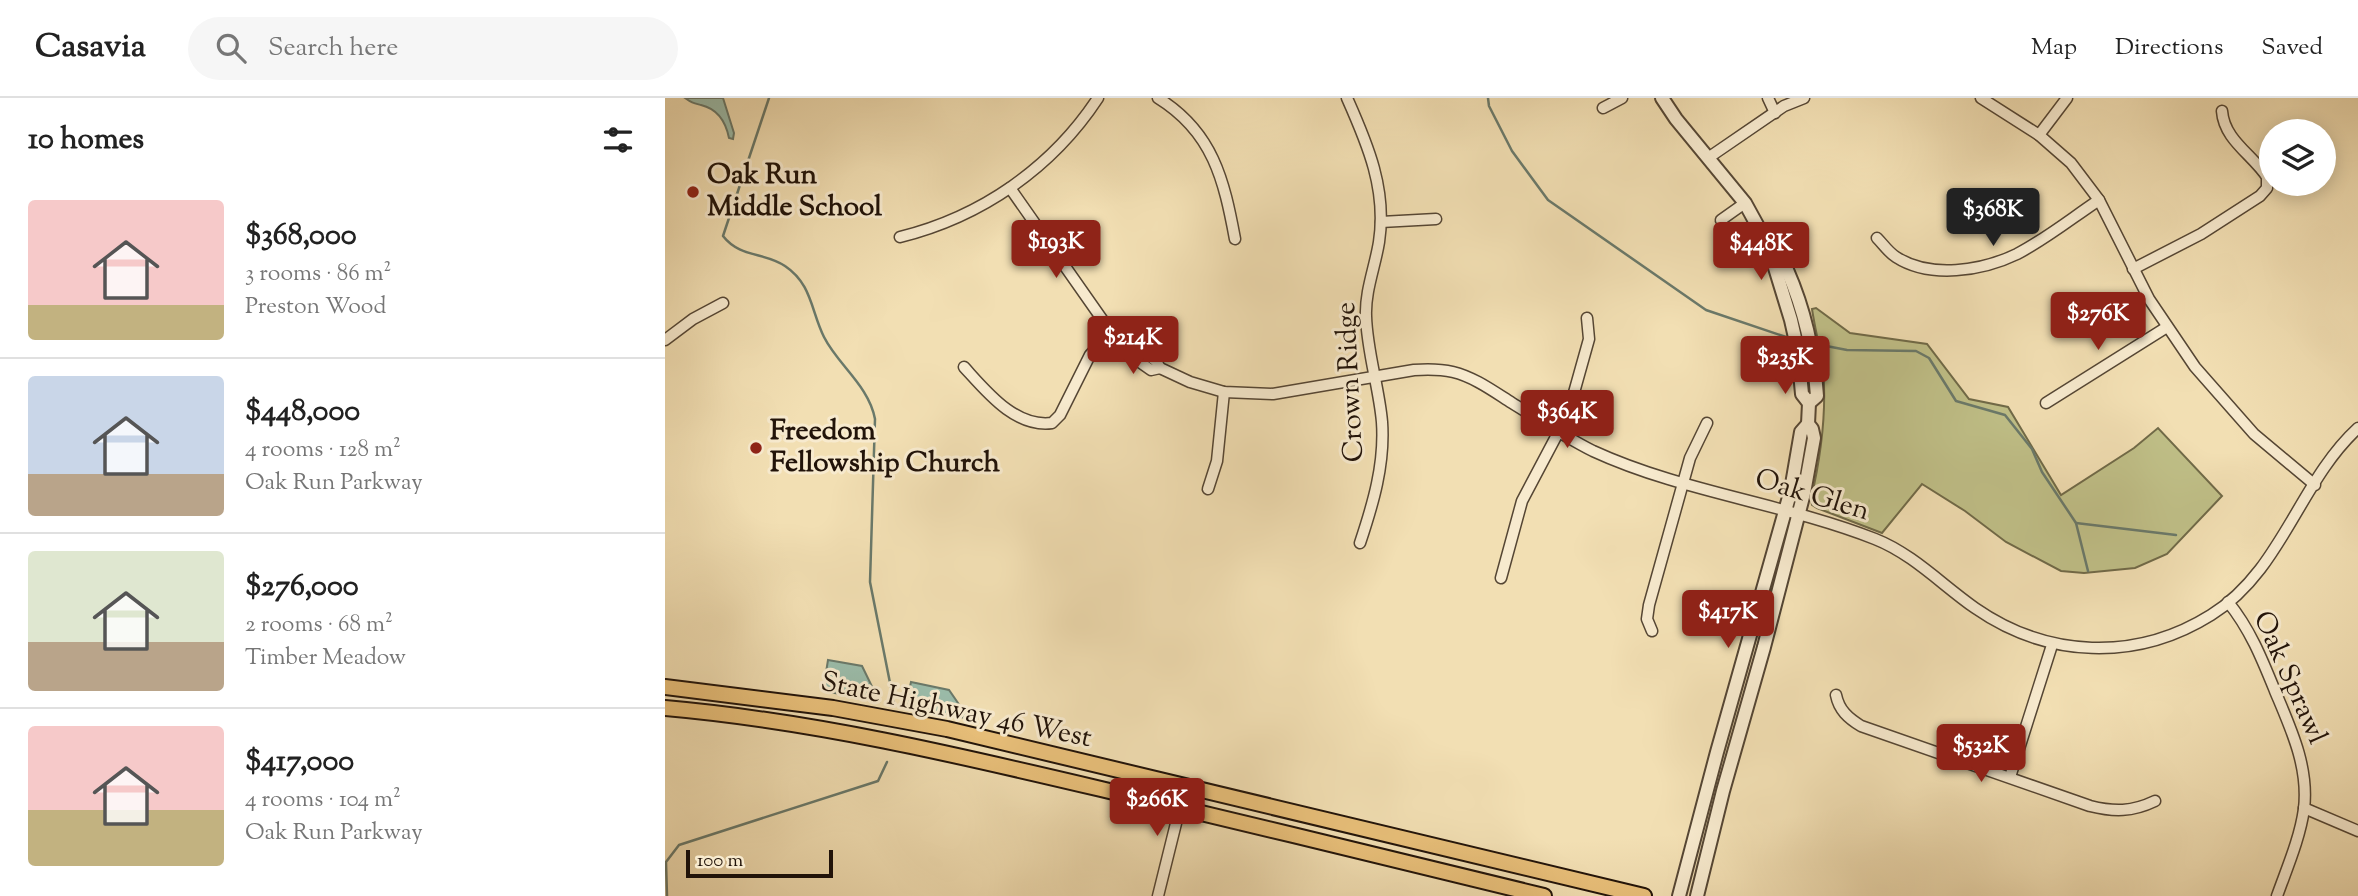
<!DOCTYPE html>
<html lang="en">
<head>
<meta charset="utf-8">
<style>
	body { margin:0; font-family:"Sorts Mill Goudy",serif; background:#f6f6f6; color:#222; height:100vh; display:flex; flex-direction:column; font-size:26px; white-space:nowrap }
	* { box-sizing:border-box; margin:0 }
	p { font-size:23px; color:#767676 }
	.icon { flex:none; width:38px; height:38px; fill:none; stroke:currentColor; stroke-width:2; stroke-linecap:round; stroke-linejoin:round }
	.map { position:relative; flex:1; overflow:hidden }
	.side { display:flex; flex-direction:column; background:#fff; width:665px }
	.side>* { flex:none }
	.tools { position:absolute; left:1594px; top:21px; display:grid; gap:14px }
	.tools a { display:grid; place-items:center; width:77px; height:77px; border-radius:50%; background:#fff; box-shadow:0 4px 18px #0003; font-size:35px }
	.scale { position:absolute; left:21px; bottom:18px; width:147px; box-sizing:border-box; padding-left:7px; border:4px solid #211309; border-top:0; font-size:19px; line-height:24px; white-space:nowrap; color:#211309; -webkit-text-stroke:5px #f7eace; paint-order:stroke }
	.price { position:absolute; translate:-50% -60px; padding:0 16px; border-radius:7px; background:#8f2418; color:#fff; font-size:23px; line-height:46px; filter:drop-shadow(0 2px 4px #0008) }
	.price::after { content:''; position:absolute; left:50%; top:42px; width:21px; height:16px; margin-left:-10px; background:inherit; clip-path:polygon(0 0,100% 0,50% 100%) }
	.price.selected { background:#222; color:#fff }
	ul { padding:0; list-style:none }
	li { display:flex; align-items:center; gap:21px; height:175px; padding:0 28px }
	li+li { border-top:2px solid #e0e0e0 }
	li span { display:grid; place-items:center; flex:none; width:196px; height:140px; border-radius:7px; color:#555 }
	li>.icon { margin-inline-start:auto }
	span .icon { width:84px; height:84px; fill:#fffc; stroke-width:1 }
	li b { font-size:30px }
	h2 { display:flex; justify-content:space-between; align-items:center; height:84px; padding:0 28px; font-size:30px }
	header { display:flex; align-items:center; gap:42px; box-sizing:border-box; height:98px; padding:0 35px; background:#fff; border-bottom:2px solid #e0e0e0 }
	header strong { font-size:33px }
	nav { display:flex; gap:38px; margin-inline-start:auto; font-size:24px }
	.search { width:490px; height:63px; background:#f6f6f6; display:flex; align-items:center; gap:18px; box-sizing:border-box; padding:0 24px; border-radius:38px; color:#767676; font-size:26px }
	main { display:flex; flex:1; min-height:0 }
	.map>svg:first-child { display:block }
	.green { fill:#c0c088; stroke:#706a48; stroke-width:2 }
	.water { fill:#9bbdab; stroke:#6a796a; stroke-width:2 }
	.lines { fill:none; stroke-linecap:round; stroke-linejoin:round }
	.stream { stroke:#6a796a; stroke-width:2.5 }
	.minor-casing { stroke:#554634; stroke-width:13 }
	.tertiary-casing { stroke:#554634; stroke-width:16 }
	.primary-casing { stroke:#211309; stroke-width:18 }
	.minor { stroke:#f7eace; stroke-width:10 }
	.tertiary { stroke:#f7eace; stroke-width:12 }
	.primary { stroke:#e9c07a; stroke-width:14 }
	.poi-dot { fill:#8f2418; stroke:#f7eace; stroke-width:2.5 }
	.labels { text-anchor:middle; dominant-baseline:central; stroke-width:6; stroke-linejoin:round; paint-order:stroke }
	.poi-label { font-size:28px; font-weight:bold; fill:#211309; stroke:#f7eace; text-anchor:start }
	.street-label { font-size:28px; fill:#211309; stroke:#f7eace }
</style>
</head>
<body>
<header>
<strong>Casavia</strong>
<div class="search"><svg class="icon" aria-label="search" viewBox="0 0 24 24"><circle cx="10" cy="10" r="6"/><path d="M15 15l6 6"/></svg>Search here</div>
<nav><a>Map</a><a>Directions</a><a>Saved</a></nav>
</header>
<main>
<section class="side">
<h2>10 homes<svg class="icon" aria-label="filters" viewBox="0 0 24 24"><path d="M4 7h16M4 17h16"/><circle cx="9" cy="7" r="2"/><circle cx="15" cy="17" r="2"/></svg></h2>
<ul>
<li><span style="background:linear-gradient(#f6c9c9 75%,#c2b280 0)"><svg class="icon" aria-label="home" viewBox="0 0 24 24"><path d="M3 11l9-7 9 7M6 9v11h12V9"/></svg></span><div><b>$368,000</b><p>3 rooms · 86 m²</p><p>Preston Wood</p></div></li>
<li><span style="background:linear-gradient(#c9d6e8 70%,#b9a48a 0)"><svg class="icon" aria-label="home" viewBox="0 0 24 24"><path d="M3 11l9-7 9 7M6 9v11h12V9"/></svg></span><div><b>$448,000</b><p>4 rooms · 128 m²</p><p>Oak Run Parkway</p></div></li>
<li><span style="background:linear-gradient(#dfe7d0 65%,#b9a48a 0)"><svg class="icon" aria-label="home" viewBox="0 0 24 24"><path d="M3 11l9-7 9 7M6 9v11h12V9"/></svg></span><div><b>$276,000</b><p>2 rooms · 68 m²</p><p>Timber Meadow</p></div></li>
<li><span style="background:linear-gradient(#f6c9c9 60%,#c2b280 0)"><svg class="icon" aria-label="home" viewBox="0 0 24 24"><path d="M3 11l9-7 9 7M6 9v11h12V9"/></svg></span><div><b>$417,000</b><p>4 rooms · 104 m²</p><p>Oak Run Parkway</p></div></li>
</ul>
</section>
<div class="map">
<svg width="1693" height="798" viewBox="0 0 1693 798">
	<rect width="100%" height="100%" fill="#f2dfb3"/>
	<filter id="stains"><feTurbulence type="fractalNoise" baseFrequency=".00286" numOctaves="4"/><feColorMatrix values="0 0 0 0 .2 0 0 0 0 .09 0 0 0 0 .02 0 0 0 .5 -.17"/></filter>
	<radialGradient id="worn" r=".72"><stop offset=".6" stop-color="#630" stop-opacity="0"/><stop offset="1" stop-color="#630" stop-opacity=".3"/></radialGradient>
	<path class="green" d="M1151 210 1185 235 1262 246 1304 301 1343 309 1396 397 1469 350 1493 330 1557 398 1502 456 1470 470 1419 475 1396 473 1341 444 1300 413 1257 386 1217 435 1152 410 1147 407 1146 401C1156 358 1162 314 1158 270 1155 250 1150 231 1147 211Z"/>
	<g class="water">
		<path d="M20 0H58L69 35 68 41 64 40C61 25 53 11 36 7 28 5 27 5 20 0Z"/>
		<polygon points="163,562 197,568 214,603 158,593"/>
		<polygon points="246,584 284,592 302,618 301,620 241,608"/>
	</g>
	<g class="lines">
		<g class="stream">
			<path d="M104 0 58 138C75 160 100 154 120 168 147 186 146 213 159 239 173 267 204 288 210 321L205 484 229 605"/>
			<polyline points="823,0 824,8 847,53 883,102 1041,212 1127,241"/>
			<polyline points="1151,246 1182,252 1251,253 1264,260 1291,303 1340,317 1367,351 1377,374 1411,425 1423,473"/>
			<polyline points="1411,425 1511,437"/>
			<polyline points="2,798 1,764 14,747 213,683 222,664"/>
		</g>
		<g class="minor-casing">
			<g id="minor">
				<path d="M493 0C548 34 559 82 570 141"/>
				<path d="M682 0C703 47 722 92 714 144 710 169 700 193 701 218 702 254 714 289 717 324 720 366 708 406 695 445"/>
				<polyline points="1103,0 1110,15"/>
				<polyline points="1316,0 1374,37 1406,65 1434,102 1484,201 1530,269 1589,336 1650,387"/>
				<polyline points="938,10 957,0"/>
				<polyline points="1374,37 1402,0"/>
				<polyline points="1043,60 1119,8 1139,0"/>
				<path d="M345 90 446 234 464 249 474 250 491 263 495 270 525 284 559 294 608 296 749 272C762 271 775 271 788 274 809 279 828 293 847 305 873 321 900 339 928 353 1017 394 1118 405 1210 441 1248 456 1277 487 1310 510 1382 560 1471 564 1546 517 1617 473 1634 384 1693 330"/>
				<polyline points="1056,122 1080,105"/>
				<polyline points="716,124 771,121"/>
				<path d="M235 139C316 119 387 70 433 0"/>
				<path d="M1212 140C1218 146 1223 154 1231 159 1265 181 1317 173 1352 156 1381 141 1407 120 1434 102"/>
				<path d="M1468 171 1536 136 1595 98 1602 90V79C1588 57 1559 42 1557 13"/>
				<polyline points="0,242 28,221 58,205"/>
				<polyline points="464,249 466,258 486,272 495,270"/>
				<path d="M299 269C321 293 350 330 387 325L395 317 425 257 446 234"/>
				<polyline points="1381,305 1502,229"/>
				<polyline points="543,391 552,363 559,294"/>
				<polyline points="836,480 857,403 903,316 924,241 922,220"/>
				<path d="M1563 504C1585 531 1597 561 1610 593 1626 631 1644 669 1639 711 1635 740 1622 770 1612 798"/>
				<polyline points="987,533 982,521 984,507 1025,360 1042,325"/>
				<path d="M1171 597C1174 612 1183 620 1196 628L1425 708C1449 714 1467 714 1490 703"/>
				<polyline points="1345,679 1387,547"/>
				<polyline points="1639,710 1693,733"/>
				<polyline points="493,798 520,689"/>
			</g>
		</g>
		<g class="tertiary-casing">
			<g id="tertiary">
				<polyline points="997,0 1011,21 1080,105 1103,147 1126,222 1133,253 1137,296 1144,305 1143,326 1147,331 1149,340 1139,395 1099,549 1058,693 1032,798"/>
				<path d="M1110 166 1122 172C1140 213 1149 253 1152 298L1144 305"/>
				<polyline points="1014,798 1052,654 1126,392 1136,334 1143,326"/>
			</g>
		</g>
		<g class="primary-casing">
			<g id="primary">
				<polyline points="0,589 168,610 282,631 979,798"/>
				<path d="M0 610C148 623 292 657 436 691 584 726 731 762 879 798"/>
			</g>
		</g>
		<use href="#minor" class="minor"/>
		<use href="#tertiary" class="tertiary"/>
		<use href="#primary" class="primary"/>
	</g>
	<g class="poi-dot">
		<circle cx="28" cy="94" r="7"/>
		<circle cx="91" cy="350" r="7"/>
	</g>
	<g class="labels">
		<g class="poi-label">
			<text x="42" y="78">Oak Run<tspan x="42" dy="32">Middle School</tspan></text>
			<text x="105" y="334">Freedom<tspan x="105" dy="32">Fellowship Church</tspan></text>
		</g>
		<g class="street-label">
			<text transform="translate(686 284) rotate(-93)">Crown Ridge</text>
			<text transform="translate(1147 398) rotate(17)">Oak Glen</text>
			<text transform="translate(1624 580) rotate(66)">Oak Sprawl</text>
			<text transform="translate(291 613) rotate(12)">State Highway 46 West</text>
		</g>
	</g>
	<rect width="100%" height="100%" filter="url(#stains)"/>
	<rect width="100%" height="100%" fill="url(#worn)"/>
</svg>
<div class="tools">
<a><svg class="icon" aria-label="layers" viewBox="0 0 24 24"><path d="M12 4l9 5-9 5-9-5zM3 14l9 5 9-5"/></svg></a>
</div>
<div class="scale">100 m</div>
<b class="price selected" style="left:1328px;top:150px">$368K</b>
<b class="price" style="left:391px;top:182px">$193K</b>
<b class="price" style="left:1096px;top:184px">$448K</b>
<b class="price" style="left:1433px;top:254px">$276K</b>
<b class="price" style="left:468px;top:278px">$214K</b>
<b class="price" style="left:1120px;top:298px">$235K</b>
<b class="price" style="left:902px;top:352px">$364K</b>
<b class="price" style="left:1063px;top:552px">$417K</b>
<b class="price" style="left:1316px;top:686px">$532K</b>
<b class="price" style="left:492px;top:740px">$266K</b>
</div>
</main>
</body>
</html>
